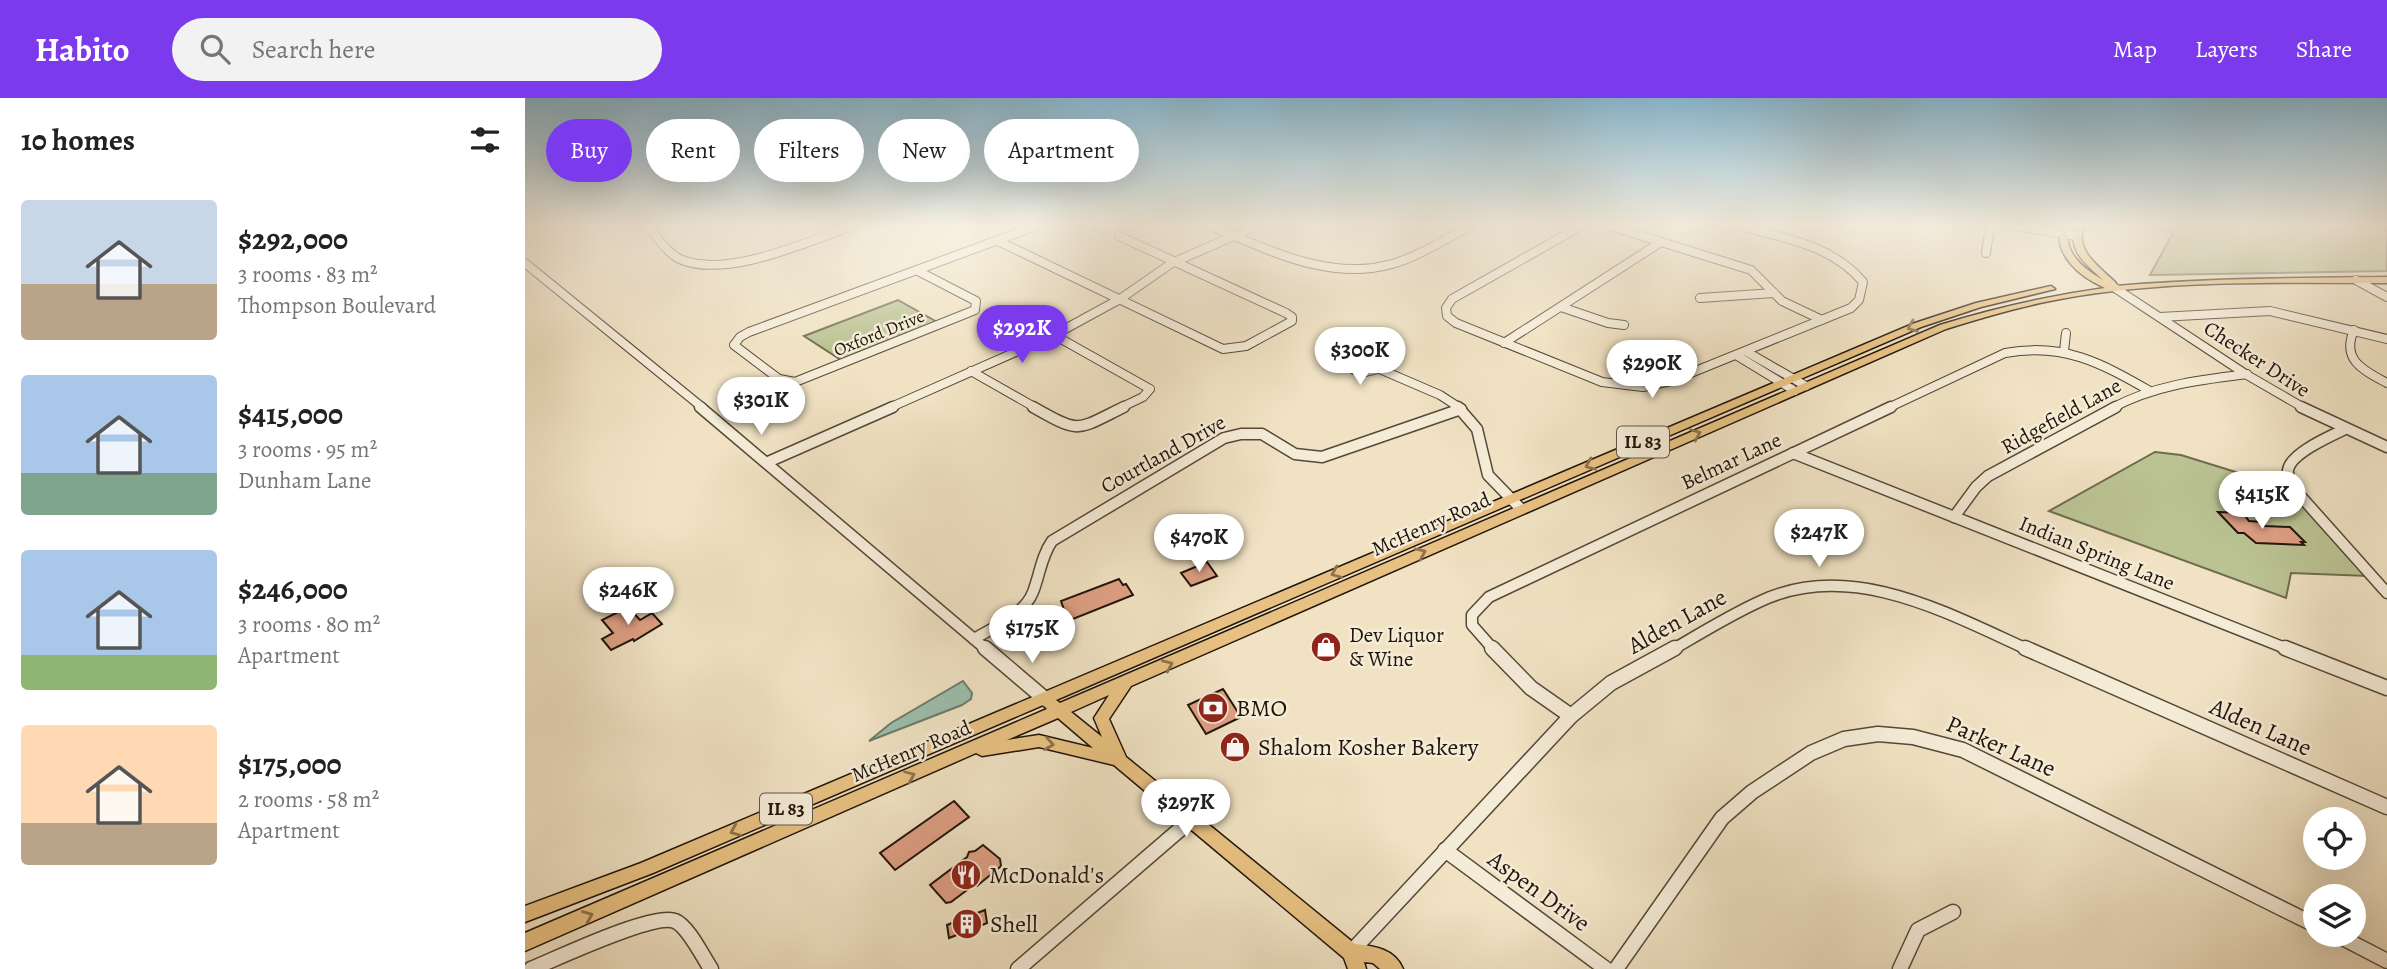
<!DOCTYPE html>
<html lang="en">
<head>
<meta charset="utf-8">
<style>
	body { margin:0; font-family:Alegreya,serif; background:#f2f2f2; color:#222; height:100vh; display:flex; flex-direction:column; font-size:26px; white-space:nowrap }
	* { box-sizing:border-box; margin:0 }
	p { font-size:23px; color:#767676 }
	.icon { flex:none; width:38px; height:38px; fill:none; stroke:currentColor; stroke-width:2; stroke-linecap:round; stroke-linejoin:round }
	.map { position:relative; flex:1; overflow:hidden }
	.details { display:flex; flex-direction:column; background:#fff; width:525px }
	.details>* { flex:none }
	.hud { position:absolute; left:21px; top:21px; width:665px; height:63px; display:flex; gap:14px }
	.tools { position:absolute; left:1778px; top:709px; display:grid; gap:14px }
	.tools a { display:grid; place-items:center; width:63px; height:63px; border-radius:50%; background:#fff; box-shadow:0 7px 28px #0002; font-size:35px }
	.price { position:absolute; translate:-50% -60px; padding:0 16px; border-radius:24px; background:#fff; color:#222; font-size:23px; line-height:46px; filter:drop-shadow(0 2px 4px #0008) }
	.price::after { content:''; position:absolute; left:50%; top:42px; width:21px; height:16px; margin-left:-10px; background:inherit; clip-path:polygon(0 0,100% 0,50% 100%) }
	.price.on { background:#7c3aed; color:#fff }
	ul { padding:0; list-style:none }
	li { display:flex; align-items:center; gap:21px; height:175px; padding:0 21px }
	li span { display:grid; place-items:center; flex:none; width:196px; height:140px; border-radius:7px; color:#555 }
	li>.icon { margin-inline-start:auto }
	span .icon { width:84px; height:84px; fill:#fffc; stroke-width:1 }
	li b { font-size:30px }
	h2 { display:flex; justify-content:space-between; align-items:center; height:84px; padding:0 21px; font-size:30px }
	.tag { padding:0 24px; border-radius:32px; background:#fff; box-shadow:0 7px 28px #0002; font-size:24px; line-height:63px }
	.tag.on { background:#7c3aed; color:#fff }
	header { display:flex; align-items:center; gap:42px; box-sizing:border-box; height:98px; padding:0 35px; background:#7c3aed; color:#fff }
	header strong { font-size:33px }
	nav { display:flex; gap:38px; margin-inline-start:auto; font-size:24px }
	.search { width:490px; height:63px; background:#f2f2f2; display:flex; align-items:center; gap:18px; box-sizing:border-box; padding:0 24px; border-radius:38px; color:#767676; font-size:26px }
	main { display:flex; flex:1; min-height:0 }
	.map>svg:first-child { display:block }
	.green { fill:#bbc393; stroke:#6e6c4e; stroke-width:2 }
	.water { fill:#9bbfad; stroke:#6a7b6c; stroke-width:2 }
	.building { fill:#de9f83; stroke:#21140a; stroke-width:2 }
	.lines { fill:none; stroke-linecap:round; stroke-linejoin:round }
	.minor-far2-casing { stroke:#554838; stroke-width:10 }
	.minor-far1-casing { stroke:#554838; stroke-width:13 }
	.minor-casing { stroke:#554838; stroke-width:17 }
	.major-casing { stroke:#21140a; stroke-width:3 }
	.minor-far2 { stroke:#f5ecd8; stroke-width:8 }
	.minor-far1 { stroke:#f5ecd8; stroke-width:10 }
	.minor { stroke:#f5ecd8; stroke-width:14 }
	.major { fill:#e8c182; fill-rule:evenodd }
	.oneway { stroke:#8e734c }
	.labels { text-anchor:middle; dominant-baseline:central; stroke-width:5; stroke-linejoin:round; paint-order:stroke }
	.far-street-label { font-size:18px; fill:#21140a; stroke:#f5ecd8 }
	.shield { fill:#f5ecd8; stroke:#615548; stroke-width:2 }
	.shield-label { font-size:19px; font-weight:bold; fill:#21140a }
	.street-label { font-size:21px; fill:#21140a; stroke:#f5ecd8 }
	.poi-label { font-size:21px; fill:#21140a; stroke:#f5ecd8; text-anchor:start }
	.near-street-label { font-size:24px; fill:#21140a; stroke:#f5ecd8 }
	.near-poi-label { font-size:24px; fill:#21140a; stroke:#f5ecd8; text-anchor:start }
</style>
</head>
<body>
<header>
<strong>Habito</strong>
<div class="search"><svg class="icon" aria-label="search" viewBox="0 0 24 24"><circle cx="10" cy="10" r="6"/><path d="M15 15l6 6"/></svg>Search here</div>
<nav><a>Map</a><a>Layers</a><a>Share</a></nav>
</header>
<main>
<section class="details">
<h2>10 homes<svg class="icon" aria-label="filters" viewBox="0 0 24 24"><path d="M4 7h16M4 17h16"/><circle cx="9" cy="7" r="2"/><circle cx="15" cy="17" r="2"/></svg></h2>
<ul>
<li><span style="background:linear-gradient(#c9d6e8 60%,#b9a48a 0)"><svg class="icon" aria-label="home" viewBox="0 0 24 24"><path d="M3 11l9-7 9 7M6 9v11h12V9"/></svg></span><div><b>$292,000</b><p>3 rooms · 83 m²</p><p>Thompson Boulevard</p></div></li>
<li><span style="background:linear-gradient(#a9c7e8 70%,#7fa58c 0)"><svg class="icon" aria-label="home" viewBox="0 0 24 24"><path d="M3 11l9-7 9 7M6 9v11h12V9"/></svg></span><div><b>$415,000</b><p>3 rooms · 95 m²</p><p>Dunham Lane</p></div></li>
<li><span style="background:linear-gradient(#a9c7e8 75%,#8fb573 0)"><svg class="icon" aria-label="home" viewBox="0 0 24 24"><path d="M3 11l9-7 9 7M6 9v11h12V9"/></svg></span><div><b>$246,000</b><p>3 rooms · 80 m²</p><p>Apartment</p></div></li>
<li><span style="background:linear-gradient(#ffd9b3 70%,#b9a48a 0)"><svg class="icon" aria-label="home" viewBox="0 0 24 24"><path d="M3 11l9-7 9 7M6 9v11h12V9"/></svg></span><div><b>$175,000</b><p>2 rooms · 58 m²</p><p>Apartment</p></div></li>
</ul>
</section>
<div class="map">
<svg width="1862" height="871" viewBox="0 0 1862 871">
	<rect width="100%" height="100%" fill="#f0e2c3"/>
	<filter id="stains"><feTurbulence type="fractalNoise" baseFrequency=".00286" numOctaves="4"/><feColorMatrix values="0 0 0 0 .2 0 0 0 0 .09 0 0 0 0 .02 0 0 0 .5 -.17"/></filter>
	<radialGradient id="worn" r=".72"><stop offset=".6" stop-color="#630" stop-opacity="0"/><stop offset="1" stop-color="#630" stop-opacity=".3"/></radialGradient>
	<g class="green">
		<polygon points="1617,128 1862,128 1862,173 1625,177 1648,135"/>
		<polygon points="373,202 414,225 319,264 279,238"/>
		<polygon points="1630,354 1656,357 1746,385 1758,385 1842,478 1766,475 1761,500 1524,413"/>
	</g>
	<polygon class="water" points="438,583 447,595 446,601 437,607 344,643 366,625"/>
	<g class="building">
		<polygon points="1693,414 1718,415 1724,423 1737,424 1740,428 1765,429 1780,444 1776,444 1779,447 1731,445 1719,435 1713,435"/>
		<polygon points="682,464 692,478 666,488 656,475"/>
		<polygon points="594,481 598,487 601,486 608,497 543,523 536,503"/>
		<polygon points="103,509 115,522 127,515 137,526 109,543 108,541 86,552 77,541 88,535 77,522"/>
		<polygon points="698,591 716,619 681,636 663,607"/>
		<polygon points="429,703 444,719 370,772 355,755"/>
		<polygon points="458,747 475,761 476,768 452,788 450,786 426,804 421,805 405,787 442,759 444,754 450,753"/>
		<polygon points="460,812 462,825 424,840 422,827"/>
	</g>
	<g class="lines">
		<g class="minor-far2-casing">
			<g id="minor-far2">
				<path d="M122 128C133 139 142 156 157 162 203 180 282 144 327 128"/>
				<polyline points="570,128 579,132"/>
				<path d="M685 128C743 151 803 184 867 166 895 158 920 141 945 128"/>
				<path d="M1056 128 927 201 921 210 922 218 931 225 1077 284 1118 289 1146 283 1326 210 1334 202 1338 184C1307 147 1260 140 1215 128"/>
				<polyline points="1085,128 1226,172 1257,203 1297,222"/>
				<polyline points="1491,128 1551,138"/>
				<polyline points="473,143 698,251 721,248 767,223 767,219 761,215 594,138"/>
				<polyline points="1461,155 1465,128"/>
				<polyline points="0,165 178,310"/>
				<polyline points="393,173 451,203 450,212 270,284 254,281 209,247 215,239 224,234 511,128"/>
				<polyline points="1831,182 1862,199"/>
				<polyline points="1590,190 1722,277 1779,310"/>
				<polyline points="1175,200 1249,195"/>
				<polyline points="1036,209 1083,225 1099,227"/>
				<polyline points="1635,219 1745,213 1862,241"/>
				<path d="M1829 232C1816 262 1838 272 1862 285"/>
				<polyline points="529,237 625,291 618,299 595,310"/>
				<polyline points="979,245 1136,144"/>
				<polyline points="1539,253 1541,235"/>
				<polyline points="1222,254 1281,288"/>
				<polyline points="1211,257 1270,293"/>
				<polyline points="853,271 836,275 826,270 831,266 843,266 915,297 935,310"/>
				<polyline points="446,273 511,310"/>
				<polyline points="364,310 529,237 595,201 647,165 732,128"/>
				<path d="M1363 310 1480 255C1538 244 1576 265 1625 293"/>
				<path d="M1587 310C1630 287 1674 282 1722 276"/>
			</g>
		</g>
		<g class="minor-far1-casing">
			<g id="minor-far1">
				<polyline points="175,309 462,552"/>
				<path d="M508 309C556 336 550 333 599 309"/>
				<polyline points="933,309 952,331 963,377 996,411"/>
				<polyline points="1776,309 1862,349"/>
				<path d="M1818 332C1804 339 1766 355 1763 372 1762 380 1767 387 1771 393L1862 495"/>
				<polyline points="1268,355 1765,552"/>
				<polyline points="243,364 368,309"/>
				<polyline points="1429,419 1451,389 1463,378 1591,309"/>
				<path d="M449 541C469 529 499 517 508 494 515 476 516 459 527 443L699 340 716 336H737L770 356 797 359 936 311"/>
				<polyline points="969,552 947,527 947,517 964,499 1366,309"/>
				<path d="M1147 552C1176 535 1205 517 1236 503 1326 461 1422 515 1504 552"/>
			</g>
		</g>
		<g class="minor-casing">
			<g id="minor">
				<polyline points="460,550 520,601"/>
				<polyline points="967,550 1006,590 1046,618"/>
				<polyline points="1500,550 1862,709"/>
				<polyline points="1760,550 1862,590"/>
				<polyline points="920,752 1081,871"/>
				<polyline points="1810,836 1862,863"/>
				<polyline points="826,854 1046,618 1086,585 1150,550"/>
				<path d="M6 871C31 861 129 814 150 823 163 828 178 859 186 871"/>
				<polyline points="493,871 667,721"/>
				<polyline points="1091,871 1197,720 1227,694 1286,655 1319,641 1353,636 1388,639 1438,652 1790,827"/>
				<polyline points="1375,871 1393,832 1428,814"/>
			</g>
		</g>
		<g class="major-casing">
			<path id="major" d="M1535 128H1543C1538 154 1557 170 1578 182 1562 167 1541 152 1551 128H1559C1549 153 1575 169 1591 185V188C1681 180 1772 180 1862 179V185C1750 185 1635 181 1525 203 1490 210 1456 220 1421 231L606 588 584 621 601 659 830 846C849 848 870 851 878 871H855L848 865 839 864 841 871H823L819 860 589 667 514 649 457 658 451 655 0 853V835L522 611 518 607 128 775 0 824V808L116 765 1390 225 1451 205 1526 188 1530 191 1456 209 1396 229 531 602 535 605 1415 227C1469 210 1523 198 1580 190 1555 179 1529 158 1535 128ZM584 597 569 620 577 639 546 614ZM533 620 568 650 514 637 482 642Z"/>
		</g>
		<use href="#minor-far2" class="minor-far2"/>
		<use href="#minor-far1" class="minor-far1"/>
		<use href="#minor" class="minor"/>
		<use href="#major" class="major"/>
	</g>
	<defs><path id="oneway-chevron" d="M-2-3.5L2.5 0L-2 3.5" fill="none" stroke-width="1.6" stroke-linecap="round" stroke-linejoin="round" transform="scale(1.75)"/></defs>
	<g class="oneway">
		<use href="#oneway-chevron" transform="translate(1387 229) rotate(158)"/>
		<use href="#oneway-chevron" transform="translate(1171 336) rotate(-23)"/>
		<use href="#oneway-chevron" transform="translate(1065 367) rotate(157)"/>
		<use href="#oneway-chevron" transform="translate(896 455) rotate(-24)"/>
		<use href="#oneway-chevron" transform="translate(811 475) rotate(157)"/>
		<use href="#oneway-chevron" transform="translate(643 567) rotate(-24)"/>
		<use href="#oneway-chevron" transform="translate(524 646) rotate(9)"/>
		<use href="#oneway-chevron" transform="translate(385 678) rotate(-23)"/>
		<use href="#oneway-chevron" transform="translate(210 733) rotate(157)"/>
		<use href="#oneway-chevron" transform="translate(63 818) rotate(-22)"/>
	</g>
	<linearGradient id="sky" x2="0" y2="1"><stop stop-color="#89b8d0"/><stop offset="0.51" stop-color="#f8f2e4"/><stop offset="1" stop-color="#f8f2e4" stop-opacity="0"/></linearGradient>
	<rect width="1862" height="250" fill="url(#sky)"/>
	<defs>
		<g id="shop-disc" transform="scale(1.575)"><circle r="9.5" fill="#8f2418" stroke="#f5ecd8"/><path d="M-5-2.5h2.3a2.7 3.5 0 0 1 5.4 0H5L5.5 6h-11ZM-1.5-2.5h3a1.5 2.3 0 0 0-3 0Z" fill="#fff"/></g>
		<g id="bank-disc" transform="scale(1.575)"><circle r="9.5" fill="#8f2418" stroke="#f5ecd8"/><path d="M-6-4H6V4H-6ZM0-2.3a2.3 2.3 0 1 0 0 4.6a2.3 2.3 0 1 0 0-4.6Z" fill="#fff"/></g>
		<g id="restaurant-disc" transform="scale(1.575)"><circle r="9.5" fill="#8f2418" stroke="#f5ecd8"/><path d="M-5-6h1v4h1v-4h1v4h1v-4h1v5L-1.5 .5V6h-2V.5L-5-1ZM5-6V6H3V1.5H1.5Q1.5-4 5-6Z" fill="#fff"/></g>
		<g id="building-disc" transform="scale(1.575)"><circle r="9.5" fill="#8f2418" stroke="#f5ecd8"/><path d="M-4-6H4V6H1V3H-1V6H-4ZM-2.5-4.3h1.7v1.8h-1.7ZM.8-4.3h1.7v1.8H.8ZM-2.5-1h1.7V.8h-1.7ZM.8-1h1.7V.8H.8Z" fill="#fff"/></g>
	</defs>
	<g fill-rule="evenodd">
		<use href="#shop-disc" x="801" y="549"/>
		<use href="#bank-disc" x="688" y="610"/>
		<use href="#shop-disc" x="710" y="649"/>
		<use href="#restaurant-disc" x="441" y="777"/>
		<use href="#building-disc" x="442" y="826"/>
	</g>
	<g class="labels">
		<g class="far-street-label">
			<text transform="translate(354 235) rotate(-22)">Oxford Drive</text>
		</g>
		<g class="shield">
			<rect x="1092" y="328.5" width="52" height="31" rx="5"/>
			<rect x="235" y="695.5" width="52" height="31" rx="5"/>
		</g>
		<g class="shield-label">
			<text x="1118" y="344">IL 83</text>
			<text x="261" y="711">IL 83</text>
		</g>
		<g class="street-label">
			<text transform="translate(1732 261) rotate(33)">Checker Drive</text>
			<text transform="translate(1536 318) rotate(-29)">Ridgefield Lane</text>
			<text transform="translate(638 356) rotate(-29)">Courtland Drive</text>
			<text transform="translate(1206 363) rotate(-25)">Belmar Lane</text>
			<text transform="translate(906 426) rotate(-24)">McHenry Road</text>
			<text transform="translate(1572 455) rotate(22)">Indian Spring Lane</text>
			<text transform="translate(386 653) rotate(-23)">McHenry Road</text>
		</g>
		<g class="poi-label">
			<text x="824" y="537">Dev Liquor<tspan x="824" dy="24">&amp; Wine</tspan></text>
		</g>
		<g class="near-street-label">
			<text transform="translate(1152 523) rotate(-29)">Alden Lane</text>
			<text transform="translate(1736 629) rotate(24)">Alden Lane</text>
			<text transform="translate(1476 648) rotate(24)">Parker Lane</text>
			<text transform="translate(1014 793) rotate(36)">Aspen Drive</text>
		</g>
		<g class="near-poi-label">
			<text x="711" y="610">BMO</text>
			<text x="733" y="649">Shalom Kosher Bakery</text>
			<text x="464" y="777">McDonald's</text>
			<text x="465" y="826">Shell</text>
		</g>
	</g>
	<rect width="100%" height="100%" filter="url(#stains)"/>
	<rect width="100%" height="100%" fill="url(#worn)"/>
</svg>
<div class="tools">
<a><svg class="icon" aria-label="locate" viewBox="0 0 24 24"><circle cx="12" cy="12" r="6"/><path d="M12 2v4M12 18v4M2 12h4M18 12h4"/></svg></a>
<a><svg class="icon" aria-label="layers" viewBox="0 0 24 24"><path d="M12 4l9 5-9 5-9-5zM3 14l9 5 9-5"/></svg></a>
</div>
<b class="price on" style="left:497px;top:267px">$292K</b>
<b class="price" style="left:835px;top:289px">$300K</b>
<b class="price" style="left:1127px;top:302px">$290K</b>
<b class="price" style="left:236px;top:339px">$301K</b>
<b class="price" style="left:1737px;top:433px">$415K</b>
<b class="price" style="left:1294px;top:471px">$247K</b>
<b class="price" style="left:674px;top:476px">$470K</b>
<b class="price" style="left:103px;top:529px">$246K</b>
<b class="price" style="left:507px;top:567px">$175K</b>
<b class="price" style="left:661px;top:741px">$297K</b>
<div class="hud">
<a class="tag on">Buy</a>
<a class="tag">Rent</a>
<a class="tag">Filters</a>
<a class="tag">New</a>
<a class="tag">Apartment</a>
</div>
</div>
</main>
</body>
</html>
